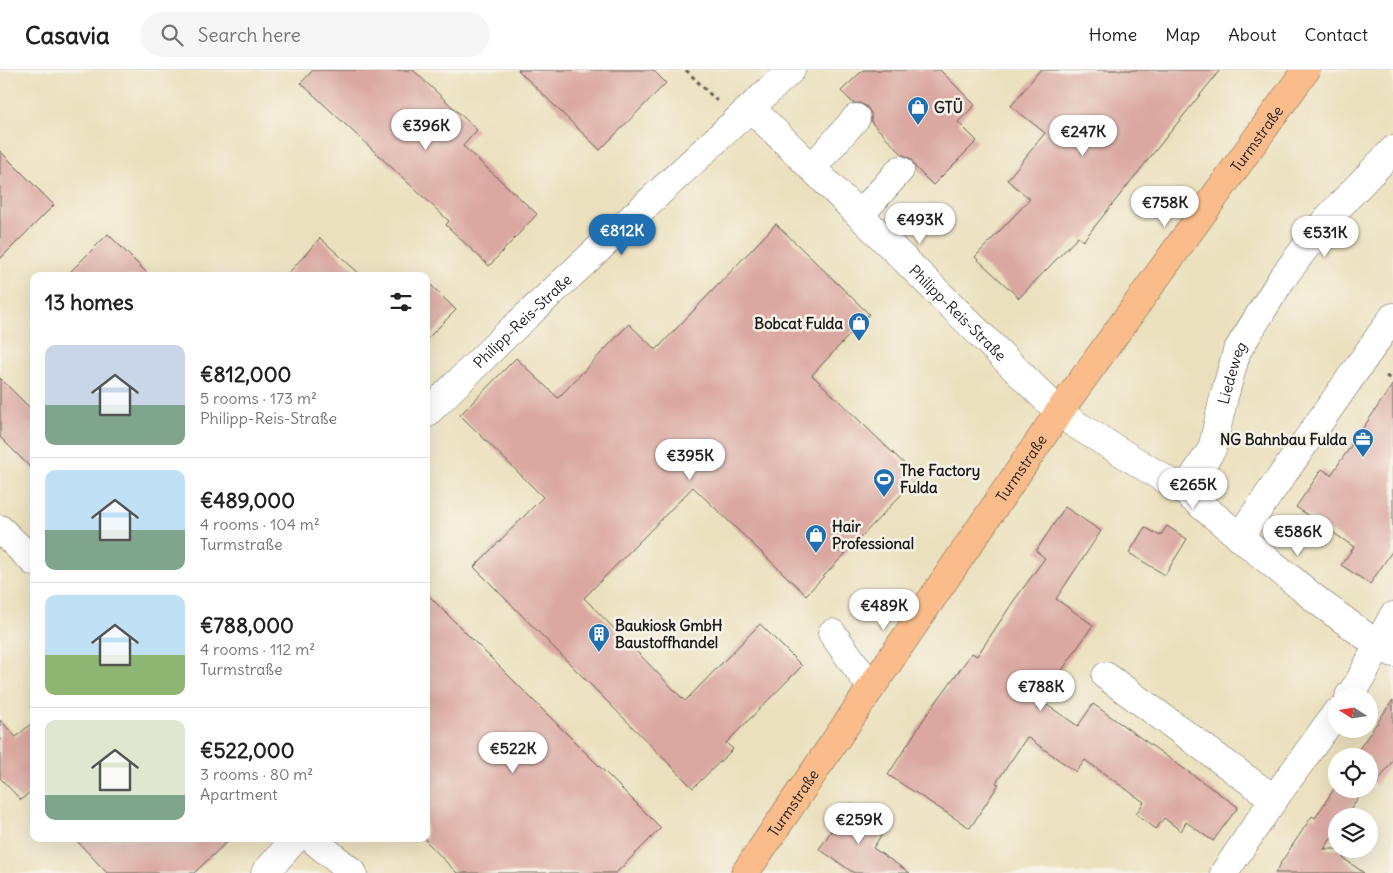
<!DOCTYPE html>
<html lang="en">
<head>
<meta charset="utf-8">
<style>
	body { margin:0; font-family:Delius,sans-serif; background:#f6f6f6; color:#202124; height:100vh; display:flex; flex-direction:column; font-size:19px; white-space:nowrap }
	* { box-sizing:border-box; margin:0 }
	p { font-size:16px; color:#757577 }
	.icon { flex:none; width:28px; height:28px; fill:none; stroke:currentColor; stroke-width:2; stroke-linecap:round; stroke-linejoin:round }
	.map { position:relative; flex:1; overflow:hidden }
	.sheet { position:absolute; left:30px; top:202px; width:400px; height:570px; display:flex; flex-direction:column; background:#fff; border-radius:10px; box-shadow:0 5px 20px #0002 }
	.sheet>* { flex:none }
	.needle { width:32px; rotate:282deg }
	.tools { position:absolute; left:1328px; top:618px; display:grid; gap:10px }
	.tools a { display:grid; place-items:center; width:50px; height:50px; border-radius:50%; background:#fff; box-shadow:0 5px 20px #0002; font-size:25px }
	.price { position:absolute; translate:-50% -42px; padding:0 11px; border-radius:18px; background:#fff; color:#222; font-size:16px; line-height:32px; filter:drop-shadow(0 1px 2px #0008) }
	.price::after { content:''; position:absolute; left:50%; top:30px; width:15px; height:11px; margin-left:-8px; background:inherit; clip-path:polygon(0 0,100% 0,50% 100%) }
	.price.on { background:#1f6fb2; color:#fff }
	ul { padding:0; list-style:none }
	li { display:flex; align-items:center; gap:15px; height:125px; padding:0 15px }
	li+li { border-top:1px solid #e0e0e0 }
	li span { display:grid; place-items:center; flex:none; width:140px; height:100px; border-radius:10px; color:#555 }
	li>.icon { margin-inline-start:auto }
	span .icon { width:60px; height:60px; fill:#fffc; stroke-width:1 }
	li b { font-size:21px }
	h2 { display:flex; justify-content:space-between; align-items:center; height:60px; padding:0 15px; font-size:21px }
	header { display:flex; align-items:center; gap:30px; box-sizing:border-box; height:70px; padding:0 25px; background:#fff; border-bottom:1px solid #e0e0e0 }
	header strong { font-size:24px }
	nav { display:flex; gap:28px; margin-inline-start:auto; font-size:18px }
	.search { width:350px; height:45px; background:#f6f6f6; display:flex; align-items:center; gap:12px; box-sizing:border-box; padding:0 18px; border-radius:28px; color:#757577; font-size:19px }
	.map>svg:first-child { display:block }
	.building { fill:#daa8a1 }
	.lines { fill:none; stroke-linecap:round; stroke-linejoin:round }
	.minor-casing { stroke:#646154; stroke-width:29 }
	.major-casing { stroke:#646154; stroke-width:29 }
	.path { stroke:#646154; stroke-width:3; stroke-dasharray:4 4; stroke-linecap:butt }
	.minor { stroke:#fff; stroke-width:28 }
	.major { stroke:#f9bc8a; stroke-width:28 }
	.labels { text-anchor:middle; dominant-baseline:central; stroke-width:5; stroke-linejoin:round; paint-order:stroke }
	.poi-label { font-size:15px; font-weight:bold; fill:#1c1c1c; stroke:#f7f3e8; text-anchor:start }
	.street-label { font-size:15px; fill:#1c1c1c; stroke:#f7f3e8 }
</style>
</head>
<body>
<header>
<strong>Casavia</strong>
<div class="search"><svg class="icon" aria-label="search" viewBox="0 0 24 24"><circle cx="10" cy="10" r="6"/><path d="M15 15l6 6"/></svg>Search here</div>
<nav><a>Home</a><a>Map</a><a>About</a><a>Contact</a></nav>
</header>
<div class="map">
<svg width="1393" height="803" viewBox="0 0 1393 803">
	<rect width="100%" height="100%" fill="#f7f3e8"/>
	<filter id="ink" filterUnits="userSpaceOnUse"><feTurbulence type="fractalNoise" baseFrequency=".02" numOctaves="2"/><feDisplacementMap in="SourceGraphic" scale="10" xChannelSelector="R" yChannelSelector="G"/><feConvolveMatrix kernelMatrix="1 2 1 2 8 2 1 2 1" color-interpolation-filters="sRGB"/></filter>
	<filter id="wash" filterUnits="userSpaceOnUse"><feTurbulence type="fractalNoise" baseFrequency=".0096" numOctaves="4" result="noise"/><feDisplacementMap in="SourceGraphic" scale="20" xChannelSelector="R" yChannelSelector="G"/><feGaussianBlur stdDeviation="1.12" result="paint"/><feColorMatrix in="noise" values="0 0 0 0 0 0 0 0 0 0 0 0 0 0 0 0 0 1.4 0 .05"/><feComposite in="paint" operator="in"/></filter>
	<g filter="url(#wash)">
		<rect width="100%" height="100%" fill="#ebe0bd"/>
		<g id="blocks">
			<g class="building">
				<polygon points="313,0 413,0 477,60 463,76 537,144 489,196 446,155 449,151 301,13"/>
				<polygon points="518,0 653,0 666,13 600,80"/>
				<polygon points="863,0 940,0 975,35 958,52 977,71 933,115 915,97 911,89 903,85 871,52 871,43 867,37 860,33 853,33 841,21"/>
				<polygon points="1040,0 1220,0 1083,171 1078,167 1019,228 975,187 1030,129 1007,110 1045,63 1011,36"/>
				<polygon points="0,81 54,135 0,189"/>
				<polygon points="776,154 869,244 812,305 918,407 806,525 693,417 584,528 685,631 760,554 802,596 726,673 733,679 693,718 474,497 543,427 460,345 516,288 558,328 629,254 656,280"/>
				<polygon points="108,164 150,206 66,206"/>
				<polygon points="320,168 362,206 286,206"/>
				<polygon points="426,210 456,240 426,270"/>
				<polygon points="0,308 34,342 34,401 0,367"/>
				<polygon points="1393,314 1393,480 1370,514 1341,495 1354,477 1296,437 1322,399 1331,405"/>
				<polygon points="1065,437 1101,461 1056,529 1093,555 1041,631 1078,656 1093,634 1238,737 1213,771 1186,752 1181,761 1164,748 1156,759 1136,744 1144,732 1085,690 1076,702 1027,667 996,713 999,714 970,758 888,705 925,647 972,583 977,586 1013,532 1045,488 1036,481"/>
				<polygon points="1167,456 1187,469 1165,505 1129,483 1145,457 1160,466"/>
				<polygon points="426,523 661,758 616,803 457,803 426,771"/>
				<polygon points="1393,630 1393,690 1376,715 1370,711 1369,713 1369,686 1354,686"/>
				<polygon points="0,650 16,667 34,651 34,718 21,730 0,708"/>
				<polygon points="1336,716 1336,719 1365,719 1346,746 1336,746 1336,761 1324,779 1350,779 1343,788 1364,803 1275,803 1281,794 1280,794 1312,746 1315,748"/>
				<polygon points="850,734 886,758 873,778 910,803 854,803 819,779"/>
				<polygon points="75,769 230,769 194,803 107,803"/>
			</g>
		</g>
	</g>
	<g filter="url(#ink)">
		<use href="#blocks" fill-opacity="0" stroke="#646154" stroke-width="1"/>
		<g class="lines">
			<g class="minor-casing">
				<g id="minor">
					<path id="s1" d="M751 38 1059 342 1075 354 1184 421 1212 379 1224 327 1237 281 1281 210 1326 150 1393 80"/>
					<polyline points="812,98 856,48"/>
					<polyline points="860,145 900,100"/>
					<path id="s2" d="M426 344 505 266 791 0"/>
					<polyline points="1184,421 1319,532 1378,575 1393,583"/>
					<polyline points="0,459 34,492"/>
					<polyline points="1239,467 1393,247"/>
					<polyline points="832,563 871,617"/>
					<polyline points="1106,606 1274,729"/>
					<polyline points="1349,626 1358,614 1393,546"/>
					<polyline points="312,769 353,803"/>
					<polyline points="265,803 295,769"/>
					<polyline points="1224,803 1274,729 1336,643"/>
				</g>
			</g>
			<g class="major-casing">
				<g id="major">
					<path id="s3" d="M745 803 1059 342 1306 0"/>
				</g>
			</g>
			<g class="path">
				<polyline points="686,0 717,31"/>
				<polyline points="1386,306 1393,310"/>
			</g>
			<use href="#minor" class="minor"/>
			<use href="#major" class="major"/>
		</g>
	</g>
	<defs>
		<g id="shop-pin" transform="scale(1.125)"><path d="M0 17L-7.5 6A9.5 9.5 0 1 1 7.5 6Z" fill="#1f6fb2" stroke="#f7f3e8"/><path d="M-5-2.5h2.3a2.7 3.5 0 0 1 5.4 0H5L5.5 6h-11ZM-1.5-2.5h3a1.5 2.3 0 0 0-3 0Z" fill="#fff"/></g>
		<g id="office-pin" transform="scale(1.125)"><path d="M0 17L-7.5 6A9.5 9.5 0 1 1 7.5 6Z" fill="#1f6fb2" stroke="#f7f3e8"/><path d="M-6-3h4V-5.5h4V-3h4V5H-6ZM-1-4.5V-3h2v-1.5ZM-6 0V1H6V0Z" fill="#fff"/></g>
		<g id="stadium-pin" transform="scale(1.125)"><path d="M0 17L-7.5 6A9.5 9.5 0 1 1 7.5 6Z" fill="#1f6fb2" stroke="#f7f3e8"/><path d="M0-5a6.5 5 0 1 0 0 10a6.5 5 0 1 0 0-10ZM-3.5-1.8h7v3.6h-7Z" fill="#fff"/></g>
		<g id="building-pin" transform="scale(1.125)"><path d="M0 17L-7.5 6A9.5 9.5 0 1 1 7.5 6Z" fill="#1f6fb2" stroke="#f7f3e8"/><path d="M-4-6H4V6H1V3H-1V6H-4ZM-2.5-4.3h1.7v1.8h-1.7ZM.8-4.3h1.7v1.8H.8ZM-2.5-1h1.7V.8h-1.7ZM.8-1h1.7V.8H.8Z" fill="#fff"/></g>
	</defs>
	<g fill-rule="evenodd">
		<use href="#shop-pin" x="918" y="37"/>
		<use href="#shop-pin" x="859" y="253"/>
		<use href="#office-pin" x="1363" y="369"/>
		<use href="#stadium-pin" x="884" y="409"/>
		<use href="#shop-pin" x="816" y="465"/>
		<use href="#building-pin" x="599" y="564"/>
	</g>
	<g class="labels">
		<g class="poi-label">
			<text x="934" y="37">GTÜ</text>
			<text x="843" y="253" text-anchor="end">Bobcat Fulda</text>
			<text x="1347" y="369" text-anchor="end">NG Bahnbau Fulda</text>
			<text x="900" y="400">The Factory<tspan x="900" dy="17">Fulda</tspan></text>
			<text x="832" y="456">Hair<tspan x="832" dy="17">Professional</tspan></text>
			<text x="615" y="555">Baukiosk GmbH<tspan x="615" dy="17">Baustoffhandel</tspan></text>
		</g>
		<g class="street-label">
			<text stroke="none"><textPath href="#s3" startOffset="895">Turmstraße</textPath></text>
			<text stroke="none"><textPath href="#s1" startOffset="291">Philipp-Reis-Straße</textPath></text>
			<text stroke="none"><textPath href="#s2" startOffset="134">Philipp-Reis-Straße</textPath></text>
			<text stroke="none"><textPath href="#s1" startOffset="710">Liedeweg</textPath></text>
			<text stroke="none"><textPath href="#s3" startOffset="490">Turmstraße</textPath></text>
			<text stroke="none"><textPath href="#s3" startOffset="85">Turmstraße</textPath></text>
		</g>
	</g>
</svg>
<div class="tools">
<a><svg class="needle" viewBox="-14 -14 28 28"><path d="M0-13l5 13h-10z" fill="#e53935"/><path d="M0 13l5-13h-10z" fill="#757577"/></svg></a>
<a><svg class="icon" aria-label="locate" viewBox="0 0 24 24"><circle cx="12" cy="12" r="6"/><path d="M12 2v4M12 18v4M2 12h4M18 12h4"/></svg></a>
<a><svg class="icon" aria-label="layers" viewBox="0 0 24 24"><path d="M12 4l9 5-9 5-9-5zM3 14l9 5 9-5"/></svg></a>
</div>
<b class="price" style="left:426px;top:81px">€396K</b>
<b class="price" style="left:1083px;top:87px">€247K</b>
<b class="price" style="left:1165px;top:158px">€758K</b>
<b class="price" style="left:920px;top:175px">€493K</b>
<b class="price on" style="left:622px;top:186px">€812K</b>
<b class="price" style="left:1325px;top:188px">€531K</b>
<b class="price" style="left:690px;top:411px">€395K</b>
<b class="price" style="left:1193px;top:440px">€265K</b>
<b class="price" style="left:1298px;top:487px">€586K</b>
<b class="price" style="left:884px;top:561px">€489K</b>
<b class="price" style="left:1041px;top:642px">€788K</b>
<b class="price" style="left:513px;top:704px">€522K</b>
<b class="price" style="left:859px;top:775px">€259K</b>
<section class="sheet">
<h2>13 homes<svg class="icon" aria-label="filters" viewBox="0 0 24 24"><path d="M4 7h16M4 17h16"/><circle cx="9" cy="7" r="2"/><circle cx="15" cy="17" r="2"/></svg></h2>
<ul>
<li><span style="background:linear-gradient(#c9d6e8 60%,#7fa58c 0)"><svg class="icon" aria-label="home" viewBox="0 0 24 24"><path d="M3 11l9-7 9 7M6 9v11h12V9"/></svg></span><div><b>€812,000</b><p>5 rooms · 173 m²</p><p>Philipp-Reis-Straße</p></div></li>
<li><span style="background:linear-gradient(#bfe0f5 60%,#7fa58c 0)"><svg class="icon" aria-label="home" viewBox="0 0 24 24"><path d="M3 11l9-7 9 7M6 9v11h12V9"/></svg></span><div><b>€489,000</b><p>4 rooms · 104 m²</p><p>Turmstraße</p></div></li>
<li><span style="background:linear-gradient(#bfe0f5 60%,#8fb573 0)"><svg class="icon" aria-label="home" viewBox="0 0 24 24"><path d="M3 11l9-7 9 7M6 9v11h12V9"/></svg></span><div><b>€788,000</b><p>4 rooms · 112 m²</p><p>Turmstraße</p></div></li>
<li><span style="background:linear-gradient(#dfe7d0 75%,#7fa58c 0)"><svg class="icon" aria-label="home" viewBox="0 0 24 24"><path d="M3 11l9-7 9 7M6 9v11h12V9"/></svg></span><div><b>€522,000</b><p>3 rooms · 80 m²</p><p>Apartment</p></div></li>
</ul>
</section>
</div>
</body>
</html>
